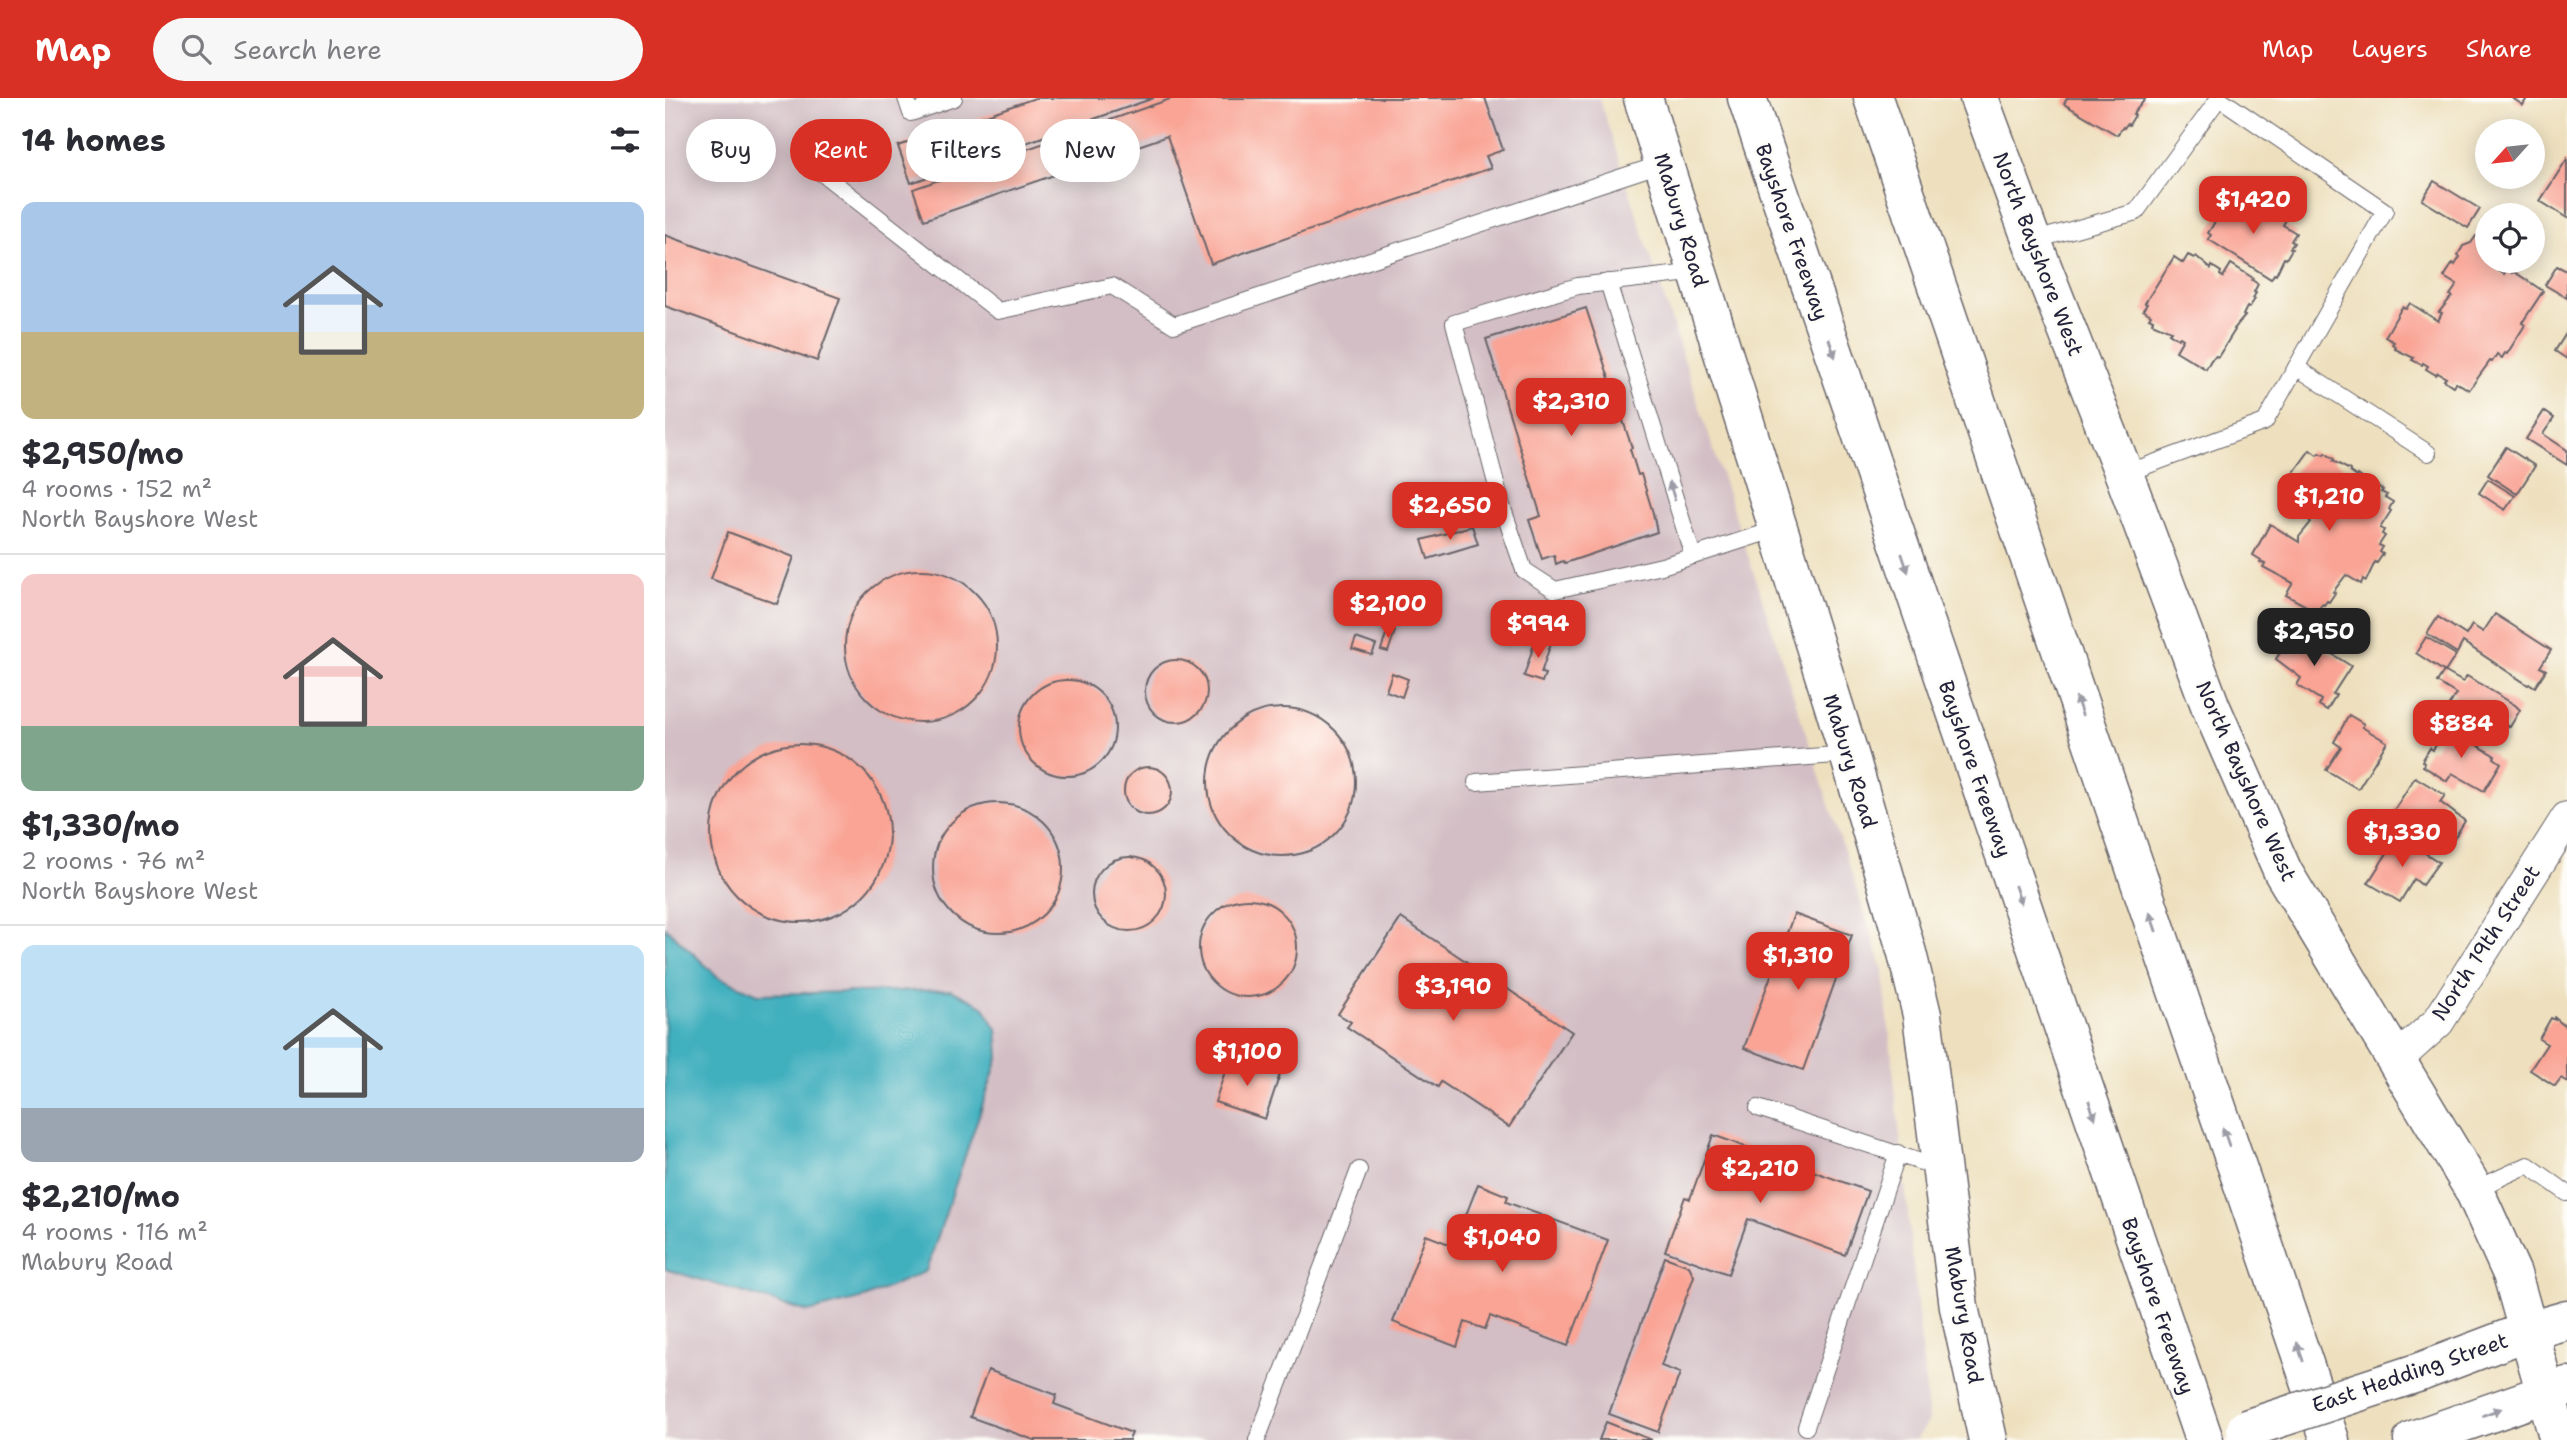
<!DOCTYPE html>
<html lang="en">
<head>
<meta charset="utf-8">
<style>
	body { margin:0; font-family:"Shantell Sans",sans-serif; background:#f7f7f7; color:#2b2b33; height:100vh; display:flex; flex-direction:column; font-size:26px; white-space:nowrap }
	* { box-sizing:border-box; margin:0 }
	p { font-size:23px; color:#7c7c81 }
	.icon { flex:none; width:38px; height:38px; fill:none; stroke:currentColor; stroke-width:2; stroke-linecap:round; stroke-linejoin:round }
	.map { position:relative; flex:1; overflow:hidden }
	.drawer { display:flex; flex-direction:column; background:#fff; width:665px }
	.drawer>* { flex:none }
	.banner { position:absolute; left:21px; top:21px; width:665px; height:63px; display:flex; gap:14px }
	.needle { width:46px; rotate:243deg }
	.buttons { position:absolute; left:1810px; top:21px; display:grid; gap:14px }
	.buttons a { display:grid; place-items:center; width:70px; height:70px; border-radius:50%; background:#fff; box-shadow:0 4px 18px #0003; font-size:35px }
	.price { position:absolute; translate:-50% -60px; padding:0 16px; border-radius:14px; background:#d93025; color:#fff; font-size:23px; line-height:46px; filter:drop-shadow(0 2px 4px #0008) }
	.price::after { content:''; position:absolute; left:50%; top:42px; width:21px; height:16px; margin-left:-10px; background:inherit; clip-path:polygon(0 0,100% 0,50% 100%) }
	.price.current { background:#222; color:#fff }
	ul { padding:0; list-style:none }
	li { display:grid; align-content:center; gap:14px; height:371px; padding:0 21px }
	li+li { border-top:2px solid #e1e1e2 }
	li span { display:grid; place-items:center; height:217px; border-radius:14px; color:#555 }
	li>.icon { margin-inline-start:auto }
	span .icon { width:126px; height:126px; fill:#fffc; stroke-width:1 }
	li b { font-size:30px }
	h2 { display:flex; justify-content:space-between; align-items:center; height:84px; padding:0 21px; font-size:30px }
	.pill { padding:0 24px; border-radius:32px; background:#fff; box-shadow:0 4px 18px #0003; font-size:24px; line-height:63px }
	.pill.current { background:#d93025; color:#fff }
	header { display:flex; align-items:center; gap:42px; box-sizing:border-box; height:98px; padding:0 35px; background:#d93025; color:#fff }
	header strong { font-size:33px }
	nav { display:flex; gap:38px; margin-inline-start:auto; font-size:24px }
	.search { width:490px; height:63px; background:#f7f7f7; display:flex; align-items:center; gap:18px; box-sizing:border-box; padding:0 24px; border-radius:38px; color:#7c7c81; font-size:26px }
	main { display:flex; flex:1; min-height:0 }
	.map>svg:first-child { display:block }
	.industrial { fill:#d2bec4 }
	.water { fill:#41afbe; stroke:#32687c; stroke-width:2 }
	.building { fill:#f9a495 }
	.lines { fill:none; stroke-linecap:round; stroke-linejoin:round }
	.service-casing { stroke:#696469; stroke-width:18 }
	.minor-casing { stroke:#696469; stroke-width:34 }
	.tertiary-casing { stroke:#696469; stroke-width:41 }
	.primary-casing { stroke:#696469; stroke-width:41 }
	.motorway-casing { stroke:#696469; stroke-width:41 }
	.service { stroke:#fff; stroke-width:16 }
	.minor { stroke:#fff; stroke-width:32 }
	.tertiary { stroke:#fff; stroke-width:38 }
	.primary { stroke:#fff; stroke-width:38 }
	.motorway { stroke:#fff; stroke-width:38 }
	.primary-bridge-casing { stroke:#696469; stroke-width:41; stroke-linecap:butt }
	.primary-bridge { stroke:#fff; stroke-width:38 }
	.oneway { fill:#9c9ca7 }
	.labels { text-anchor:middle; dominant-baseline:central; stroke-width:5; stroke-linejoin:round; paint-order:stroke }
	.street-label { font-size:21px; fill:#22223b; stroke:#fdfcf7 }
</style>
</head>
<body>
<header>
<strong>Map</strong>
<div class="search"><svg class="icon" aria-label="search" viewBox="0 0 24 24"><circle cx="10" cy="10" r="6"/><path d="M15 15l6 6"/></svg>Search here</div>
<nav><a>Map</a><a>Layers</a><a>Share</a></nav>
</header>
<main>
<section class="drawer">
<h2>14 homes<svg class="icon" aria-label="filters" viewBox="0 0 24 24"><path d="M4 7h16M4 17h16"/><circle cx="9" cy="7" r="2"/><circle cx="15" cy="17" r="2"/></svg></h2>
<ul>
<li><span style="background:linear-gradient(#a9c7e8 60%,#c2b280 0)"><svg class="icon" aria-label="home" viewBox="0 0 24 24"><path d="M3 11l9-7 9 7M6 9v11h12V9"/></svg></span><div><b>$2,950/mo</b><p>4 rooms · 152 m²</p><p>North Bayshore West</p></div></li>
<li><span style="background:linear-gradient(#f6c9c9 70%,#7fa58c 0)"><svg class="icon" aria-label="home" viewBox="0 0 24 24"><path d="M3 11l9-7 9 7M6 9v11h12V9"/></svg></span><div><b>$1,330/mo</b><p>2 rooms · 76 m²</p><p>North Bayshore West</p></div></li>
<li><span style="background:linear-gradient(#bfe0f5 75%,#9aa5b1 0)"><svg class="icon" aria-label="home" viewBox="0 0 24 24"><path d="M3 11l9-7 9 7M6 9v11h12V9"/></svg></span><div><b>$2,210/mo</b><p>4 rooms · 116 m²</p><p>Mabury Road</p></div></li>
</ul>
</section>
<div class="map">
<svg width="1902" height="1342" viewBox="0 0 1902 1342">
	<rect width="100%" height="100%" fill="#fdfcf7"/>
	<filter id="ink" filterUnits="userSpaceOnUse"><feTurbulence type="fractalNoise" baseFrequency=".0143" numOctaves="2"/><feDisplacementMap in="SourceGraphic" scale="14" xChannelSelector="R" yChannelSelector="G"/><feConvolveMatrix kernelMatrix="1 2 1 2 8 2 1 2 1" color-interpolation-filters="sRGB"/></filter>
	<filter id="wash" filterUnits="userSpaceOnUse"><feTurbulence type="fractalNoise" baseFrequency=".00686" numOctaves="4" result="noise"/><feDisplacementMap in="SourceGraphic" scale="28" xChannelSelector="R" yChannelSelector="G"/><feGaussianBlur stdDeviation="1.57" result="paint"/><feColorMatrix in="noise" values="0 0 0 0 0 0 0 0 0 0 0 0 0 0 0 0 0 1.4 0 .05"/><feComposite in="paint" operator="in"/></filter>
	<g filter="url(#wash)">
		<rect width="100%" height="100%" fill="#eee0be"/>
		<polygon class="industrial" points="0,0 934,0 1218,872 1264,1323 1251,1342 0,1342"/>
		<polygon class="water" points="0,829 53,879 93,896 286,892 318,908 332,931 334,958 261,1173 199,1200 143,1214 0,1171"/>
		<g id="blocks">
			<g class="building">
				<polygon points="370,0 489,0 246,85 233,48"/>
				<polygon points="508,0 820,0 838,52 821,58 826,70 546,166 502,38 259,122 248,91"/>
				<polygon points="1402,0 1481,0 1468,16 1470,17 1464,27 1462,26 1459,30 1458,29 1452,37 1399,6"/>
				<polygon points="1847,0 1862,0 1858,7"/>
				<polygon points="1902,61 1902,120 1875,103"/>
				<polygon points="1769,83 1815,111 1803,130 1757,102"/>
				<polygon points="1572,98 1586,106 1589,101 1621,122 1618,127 1631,135 1626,143 1629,145 1625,150 1627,151 1621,161 1619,160 1611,177 1609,176 1606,181 1543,141 1546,137 1543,135 1560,108 1563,110 1566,105 1567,107"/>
				<polygon points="0,137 175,200 152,263 0,208"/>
				<polygon points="1811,138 1822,142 1822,163 1836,163 1831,171 1839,176 1842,171 1847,175 1848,173 1878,193 1857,225 1860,227 1842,256 1840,255 1837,260 1832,256 1827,264 1825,263 1804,292 1796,287 1790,285 1788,288 1779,282 1781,280 1773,275 1771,277 1761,271 1763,268 1758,265 1757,267 1747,262 1749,260 1730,251 1731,249 1727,246 1729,244 1720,239 1737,209 1741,211 1745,205 1773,223 1777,215 1774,214 1787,198 1785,197 1792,187 1779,179 1788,165 1790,167 1795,159 1793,157 1798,148 1806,145"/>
				<polygon points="1523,157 1529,160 1531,158 1546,171 1547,168 1556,174 1555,177 1558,179 1566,166 1588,180 1587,182 1593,186 1589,194 1591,195 1588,200 1590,201 1584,210 1582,209 1578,217 1580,218 1569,231 1570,232 1553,259 1551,258 1546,262 1541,271 1511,253 1518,241 1515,239 1513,241 1504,235 1506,233 1487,225 1488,222 1484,220 1486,217 1478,212 1482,206 1480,205 1509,159 1518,165"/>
				<polygon points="1892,168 1902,173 1902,200 1880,187"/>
				<polygon points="921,210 967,350 965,351 973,377 976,376 988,415 992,434 900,465 898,463 891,466 889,457 877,461 864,422 876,418 821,241"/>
				<polygon points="1902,234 1902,261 1890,253"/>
				<polygon points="1879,313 1889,320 1878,336 1902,352 1902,367 1861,341"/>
				<polygon points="1841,349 1870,368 1852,396 1823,377"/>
				<polygon points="1645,352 1652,357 1654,355 1659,357 1660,355 1669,361 1668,363 1685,372 1685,374 1692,379 1693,377 1708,388 1709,386 1718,392 1716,394 1722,397 1720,399 1728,404 1724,411 1726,413 1715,430 1719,432 1717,436 1720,438 1714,447 1718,449 1715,454 1718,456 1712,465 1710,464 1701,483 1698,481 1696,486 1681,477 1668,494 1670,495 1664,504 1662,503 1659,507 1657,506 1652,514 1621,497 1628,485 1598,469 1600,466 1595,464 1596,462 1588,457 1605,426 1634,444 1634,439 1646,424 1644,422 1649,413 1652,415 1654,410 1659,413 1664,406 1624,381"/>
				<polygon points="1823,381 1850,398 1840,412 1814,395"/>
				<polygon points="807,428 813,446 763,461 757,442"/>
				<polygon points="63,434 129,459 112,506 46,481"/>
				<circle cx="256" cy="548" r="76"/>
				<polygon points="1830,516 1886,552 1875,569 1881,572 1870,589 1865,586 1863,587 1798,544 1792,555 1762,536 1773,519 1801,537 1807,527 1818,534"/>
				<polygon points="723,530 730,533 723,554 716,552"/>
				<polygon points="1628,534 1636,539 1637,537 1686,568 1668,596 1671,597 1662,612 1654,607 1656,602 1632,587 1636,580 1611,561"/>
				<polygon points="1761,539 1791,557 1780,574 1751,555"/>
				<polygon points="691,540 711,547 707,557 687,551"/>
				<polygon points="871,540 886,545 876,575 880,576 877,584 859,578"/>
				<circle cx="511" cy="593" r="31"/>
				<polygon points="1779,573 1798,584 1802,578 1850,607 1855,612 1845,629 1839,626 1828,643 1780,614 1791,596 1772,584"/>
				<polygon points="727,575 743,581 737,599 721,593"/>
				<circle cx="402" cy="630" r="48"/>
				<circle cx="617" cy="684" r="74"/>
				<polygon points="1684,617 1699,626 1697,629 1722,644 1693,691 1661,672 1676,649 1669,644"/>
				<polygon points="1782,629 1830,658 1829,660 1836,665 1819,693 1787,675 1782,683 1758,668 1759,665 1757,663 1765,650 1768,652"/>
				<circle cx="135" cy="735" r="89"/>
				<circle cx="483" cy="693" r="24"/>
				<polygon points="1750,679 1780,697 1775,704 1800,723 1784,749 1776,744 1775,746 1726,717"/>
				<circle cx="333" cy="770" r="65"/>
				<polygon points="1733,738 1774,764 1757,787 1749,781 1735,804 1703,785"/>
				<circle cx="464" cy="796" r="37"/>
				<circle cx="583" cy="850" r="49"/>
				<polygon points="1129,816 1187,837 1138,972 1079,950"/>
				<polygon points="736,820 907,934 844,1029 776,984 773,989 682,929 686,924 673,916"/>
				<polygon points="1886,920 1890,922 1890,920 1902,930 1902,984 1896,980 1890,988 1865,972 1882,946 1874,941"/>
				<polygon points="565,958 615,976 600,1021 550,1004"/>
				<polygon points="1048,1037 1203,1093 1180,1157 1083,1121 1063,1176 1000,1153 1020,1099 1025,1101"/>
				<polygon points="813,1086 843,1098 841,1104 943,1142 903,1248 825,1218 820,1231 800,1224 792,1249 728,1224 761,1137 789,1148"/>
				<polygon points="1000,1159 1024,1168 1029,1178 996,1268 1015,1275 993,1334 944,1316"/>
				<polygon points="323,1272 392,1297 389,1306 467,1335 464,1342 369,1342 305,1319"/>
				<polygon points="941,1324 987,1342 934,1342"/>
			</g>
		</g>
	</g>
	<g filter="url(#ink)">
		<use href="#blocks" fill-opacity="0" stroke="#696469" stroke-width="2"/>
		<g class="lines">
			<g class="service-casing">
				<g id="service">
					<polyline points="241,0 246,15 289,0"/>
					<polyline points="149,69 333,213 447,188 509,227 999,65"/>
					<polyline points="1367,143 1471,114 1554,0 1720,113 1600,324 1459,376"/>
					<polyline points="1033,174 913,188 789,225 837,408 859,472 890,492 997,468 1112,431"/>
					<polyline points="943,184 1028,458"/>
					<polyline points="1631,269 1763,355"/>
					<polyline points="811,684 1184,656"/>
					<polyline points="1093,1010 1274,1070"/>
					<polyline points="1809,1092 1863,1067 1902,1095"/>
					<polyline points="1141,1329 1233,1055"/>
					<polyline points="592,1342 694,1072"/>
				</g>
			</g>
			<g class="minor-casing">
				<polyline id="minor" points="1731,962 1773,924 1902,720"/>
			</g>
			<g class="tertiary-casing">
				<g id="tertiary">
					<polyline points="978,0 1184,656 1242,855 1257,917 1294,1209 1323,1342"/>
					<polyline points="1314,0 1367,143 1459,376 1545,607 1618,774 1809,1092 1847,1176 1894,1342"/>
				</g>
			</g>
			<g class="primary-casing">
				<g id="primary">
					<polyline points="1755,1274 1863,1233 1902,1222"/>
					<polyline points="1748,1342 1902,1288"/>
				</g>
			</g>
			<g class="motorway-casing">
				<g id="motorway">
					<polyline points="1082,0 1539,1342"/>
					<polyline points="1208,0 1665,1342"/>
				</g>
			</g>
			<use href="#service" class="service"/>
			<use href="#minor" class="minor"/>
			<use href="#tertiary" class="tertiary"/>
			<use href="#primary" class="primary"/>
			<use href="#motorway" class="motorway"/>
			<g class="primary-bridge-casing">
				<polyline id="primary-bridge" points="1581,1331 1755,1274"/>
			</g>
			<use href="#primary-bridge" class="primary-bridge"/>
		</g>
		<defs><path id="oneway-solid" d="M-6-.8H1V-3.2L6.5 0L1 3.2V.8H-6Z" transform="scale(1.75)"/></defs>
		<g class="oneway">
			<use href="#oneway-solid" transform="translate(1167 250) rotate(71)"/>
			<use href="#oneway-solid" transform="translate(1007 393) rotate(-107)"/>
			<use href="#oneway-solid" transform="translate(1240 465) rotate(71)"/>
			<use href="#oneway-solid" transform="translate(1414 608) rotate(-109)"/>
			<use href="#oneway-solid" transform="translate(1353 797) rotate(71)"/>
			<use href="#oneway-solid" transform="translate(1488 824) rotate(-109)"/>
			<use href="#oneway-solid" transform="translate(1427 1012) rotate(71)"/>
			<use href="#oneway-solid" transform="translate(1561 1039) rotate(-109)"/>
			<use href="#oneway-solid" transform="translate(1635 1254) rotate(-109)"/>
			<use href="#oneway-solid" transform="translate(1827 1314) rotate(-20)"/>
		</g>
	</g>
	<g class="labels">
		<g class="street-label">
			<text transform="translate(1016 122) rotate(73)">Mabury Road</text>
			<text transform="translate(1127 134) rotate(71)">Bayshore Freeway</text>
			<text transform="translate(1373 156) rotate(69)">North Bayshore West</text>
			<text transform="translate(1185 663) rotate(73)">Mabury Road</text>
			<text transform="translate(1310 671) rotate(71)">Bayshore Freeway</text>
			<text transform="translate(1581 683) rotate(66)">North Bayshore West</text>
			<text transform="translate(1821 845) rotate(-57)">North 19th Street</text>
			<text transform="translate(1493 1208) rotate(71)">Bayshore Freeway</text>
			<text transform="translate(1299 1217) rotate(80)">Mabury Road</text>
			<text transform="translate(1745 1275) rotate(-19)">East Hedding Street</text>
		</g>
	</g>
</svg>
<div class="buttons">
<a><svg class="needle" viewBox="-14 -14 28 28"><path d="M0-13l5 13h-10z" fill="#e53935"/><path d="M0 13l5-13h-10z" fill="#7c7c81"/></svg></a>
<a><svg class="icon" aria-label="locate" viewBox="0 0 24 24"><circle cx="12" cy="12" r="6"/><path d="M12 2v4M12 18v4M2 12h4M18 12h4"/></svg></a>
</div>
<b class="price" style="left:1588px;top:138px">$1,420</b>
<b class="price" style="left:906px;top:340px">$2,310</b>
<b class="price" style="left:1664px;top:435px">$1,210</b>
<b class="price" style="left:785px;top:444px">$2,650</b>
<b class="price" style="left:723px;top:542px">$2,100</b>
<b class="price" style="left:873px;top:562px">$994</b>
<b class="price current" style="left:1649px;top:570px">$2,950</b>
<b class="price" style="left:1796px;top:662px">$884</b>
<b class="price" style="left:1737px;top:771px">$1,330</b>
<b class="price" style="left:1133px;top:894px">$1,310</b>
<b class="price" style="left:788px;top:925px">$3,190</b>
<b class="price" style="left:582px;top:990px">$1,100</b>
<b class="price" style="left:1095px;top:1107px">$2,210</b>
<b class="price" style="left:837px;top:1176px">$1,040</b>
<div class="banner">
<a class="pill">Buy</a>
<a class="pill current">Rent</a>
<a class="pill">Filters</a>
<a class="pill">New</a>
</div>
</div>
</main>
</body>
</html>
